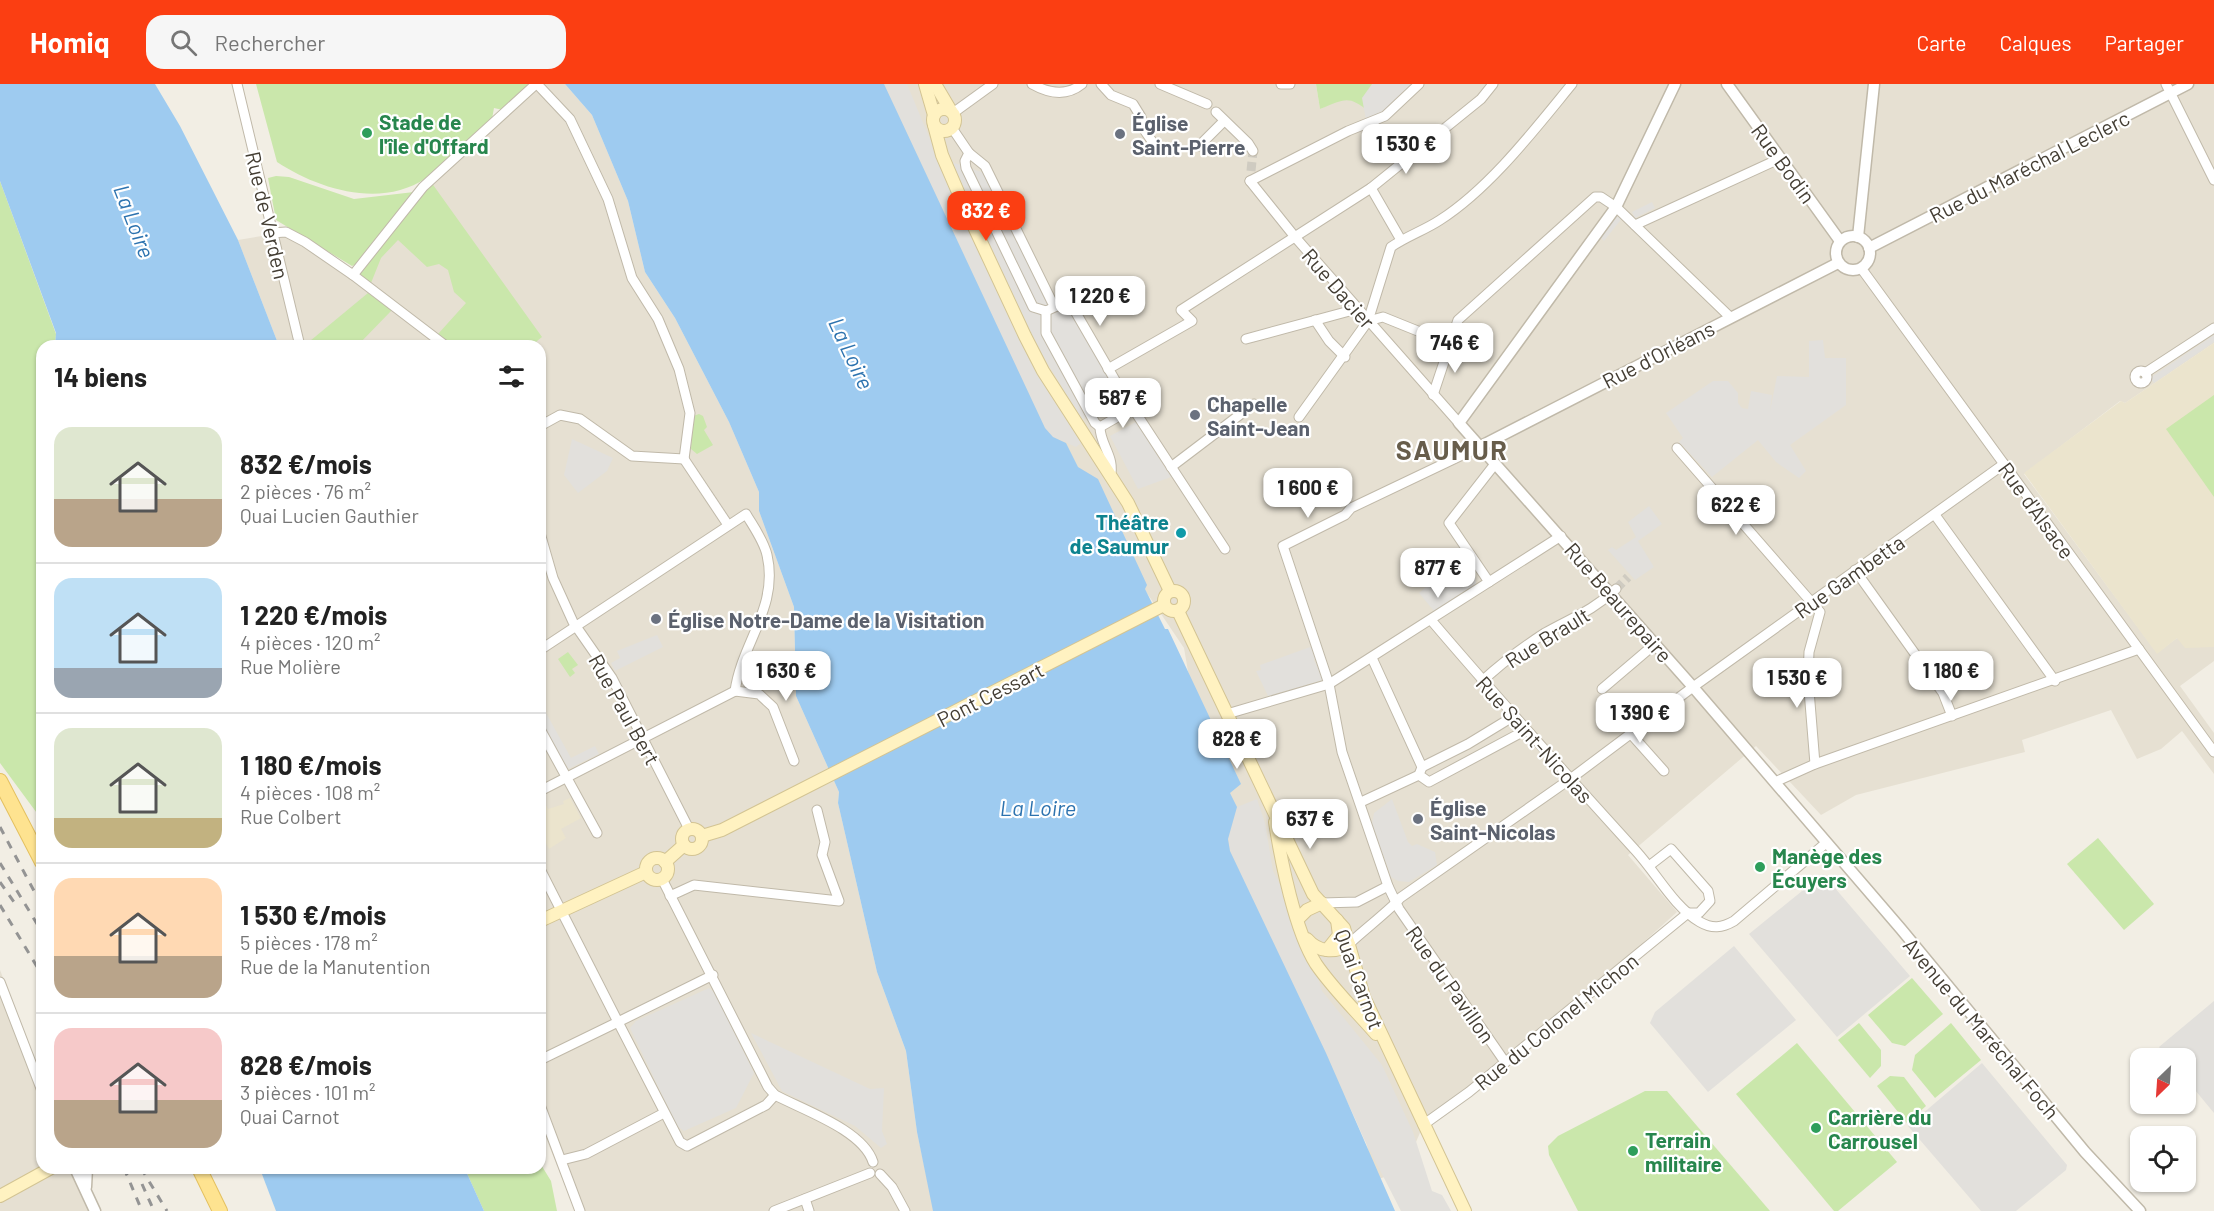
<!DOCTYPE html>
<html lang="fr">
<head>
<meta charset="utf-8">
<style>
	body { margin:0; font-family:Barlow,sans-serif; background:#f6f6f6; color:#222; height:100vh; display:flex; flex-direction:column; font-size:22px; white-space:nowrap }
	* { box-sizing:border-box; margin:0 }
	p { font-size:20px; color:#767676 }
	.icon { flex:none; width:33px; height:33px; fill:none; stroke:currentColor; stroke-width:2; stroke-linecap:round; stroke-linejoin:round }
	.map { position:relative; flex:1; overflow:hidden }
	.sheet { position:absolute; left:36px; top:256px; width:510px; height:834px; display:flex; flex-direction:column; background:#fff; border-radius:18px; box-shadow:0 2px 4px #0004 }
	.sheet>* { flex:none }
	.needle { width:39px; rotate:205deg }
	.fabs { position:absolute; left:2130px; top:964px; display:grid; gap:12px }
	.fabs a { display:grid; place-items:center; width:66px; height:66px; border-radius:12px; background:#fff; box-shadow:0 2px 4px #0004; font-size:30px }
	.price { position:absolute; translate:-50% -51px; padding:0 14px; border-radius:12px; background:#fff; color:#222; font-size:20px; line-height:39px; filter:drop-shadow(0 2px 3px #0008) }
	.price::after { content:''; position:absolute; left:50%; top:36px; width:18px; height:14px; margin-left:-9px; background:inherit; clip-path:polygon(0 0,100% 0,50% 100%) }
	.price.on { background:#fb3e12; color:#fff }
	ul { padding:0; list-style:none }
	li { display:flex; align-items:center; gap:18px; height:150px; padding:0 18px }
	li+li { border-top:2px solid #e0e0e0 }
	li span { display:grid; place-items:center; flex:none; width:168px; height:120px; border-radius:18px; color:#555 }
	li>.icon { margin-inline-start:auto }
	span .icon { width:72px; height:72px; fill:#fffc; stroke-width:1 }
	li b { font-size:26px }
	h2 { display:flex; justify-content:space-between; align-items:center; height:72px; padding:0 18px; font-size:26px }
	header { display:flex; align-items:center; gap:36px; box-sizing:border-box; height:84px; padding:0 30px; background:#fb3e12; color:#fff }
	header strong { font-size:28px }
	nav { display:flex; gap:33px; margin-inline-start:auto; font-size:21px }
	.search { width:420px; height:54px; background:#f6f6f6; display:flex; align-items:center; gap:15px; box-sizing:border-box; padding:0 21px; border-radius:18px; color:#767676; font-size:22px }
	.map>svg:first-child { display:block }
	.residential { fill:#e6e0d2 }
	.education { fill:#ebe4cd }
	.green { fill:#cae7ab }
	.parking { fill:#e2e0dc }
	.water { fill:#9ecbf0 }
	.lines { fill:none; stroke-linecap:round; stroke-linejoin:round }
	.minor-tunnel { stroke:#cfcbc1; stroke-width:9; stroke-dasharray:9 4.5; stroke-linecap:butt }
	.minor-casing { stroke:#c0b9a9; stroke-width:11 }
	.tertiary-casing { stroke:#c0b9a9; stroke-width:13 }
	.secondary-casing { stroke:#d3c493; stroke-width:14 }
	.primary-casing { stroke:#e4c160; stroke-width:16 }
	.minor { stroke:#fff; stroke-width:9 }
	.tertiary { stroke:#fff; stroke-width:10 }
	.secondary { stroke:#fff2c1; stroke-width:12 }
	.primary { stroke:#fee390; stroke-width:14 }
	.rail { stroke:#949494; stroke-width:3; stroke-dasharray:8 8; stroke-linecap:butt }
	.leisure-dot { fill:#2e9e5b; stroke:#fff; stroke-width:2 }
	.worship-dot { fill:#6b7280; stroke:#fff; stroke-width:2 }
	.culture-dot { fill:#0f9aa8; stroke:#fff; stroke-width:2 }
	.labels { text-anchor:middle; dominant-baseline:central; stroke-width:4.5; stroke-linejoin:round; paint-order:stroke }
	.leisure-label { font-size:21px; font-weight:bold; fill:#27864d; stroke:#fff; text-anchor:start }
	.worship-label { font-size:21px; font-weight:bold; fill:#5b616d; stroke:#fff; text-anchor:start }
	.street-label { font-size:21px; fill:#443e34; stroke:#fff }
	.culture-label { font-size:21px; font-weight:bold; fill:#0d838f; stroke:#fff; text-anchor:end }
	.water-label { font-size:22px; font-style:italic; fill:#2d73af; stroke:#fff }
	.district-label { font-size:27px; font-weight:bold; letter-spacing:1.5px; fill:#675d4b; stroke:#fff }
</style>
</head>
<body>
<header>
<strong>Homiq</strong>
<div class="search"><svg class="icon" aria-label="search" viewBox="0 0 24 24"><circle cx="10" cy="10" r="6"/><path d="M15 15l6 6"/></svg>Rechercher</div>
<nav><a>Carte</a><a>Calques</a><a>Partager</a></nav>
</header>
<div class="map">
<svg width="2214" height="1127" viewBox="0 0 2214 1127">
	<rect width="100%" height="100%" fill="#f2eee4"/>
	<g class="residential">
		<polygon points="536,0 565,0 592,31 628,117 645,188 675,234 729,338 759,408 759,427 794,523 796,612 839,708 838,719 877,888 906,967 917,1048 934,1127 575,1127 540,1039 540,262 279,262 238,156 286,148 353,191 423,103"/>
		<polygon points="883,0 1316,0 1320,25 1340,15 1355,16 1369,28 1375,0 2214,0 2214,259 2125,319 2120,317 2024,390 2157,569 2177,554 2214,563 2214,577 2180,602 2214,649 2214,690 2182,647 2161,665 2137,675 2111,626 2022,656 2025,668 1856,711 1821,731 1756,662 1628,771 1677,828 1491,996 1422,1044 1404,1086 1376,1096 1364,1050 1220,774 1184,564 1101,441 1015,346"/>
		<polygon points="0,886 42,995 42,1084 77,1085 93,1127 0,1127"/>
	</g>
	<g class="education">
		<polygon points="2214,259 2214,563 2185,564 2177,554 2157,570 2024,389 2121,317 2125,319"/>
		<polygon points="542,713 548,725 564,720 563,717 570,714 581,734 561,745 566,754 549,765 540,748"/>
	</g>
	<g class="green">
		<path d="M256 0H527L528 1 503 26 494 24 492 35C470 54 449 78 426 94 381 125 318 105 277 78Z"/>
		<path d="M1316 0H1375L1369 28C1348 10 1344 16 1320 25Z"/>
		<polygon points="276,92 289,93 354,115 414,108 360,178 352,182 276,136 268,94"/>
		<polygon points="0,97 56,250 55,262 42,262 42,736 0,679"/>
		<polygon points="431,98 542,253 531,262 454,262 438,250 466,219 454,208 448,186 439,180 427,183 398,156 381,174 371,199 360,190"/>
		<polygon points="368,209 392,226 357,262 311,262 310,257"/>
		<polygon points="2214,311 2214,413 2166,345"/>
		<polygon points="699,330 703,332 707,343 704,346 713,361 697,370 691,365 693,332"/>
		<polygon points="568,568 578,581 572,585 575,589 570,593 558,575"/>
		<polygon points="2098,754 2154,820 2124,846 2067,780"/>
		<polygon points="1912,894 1943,930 1905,962 1892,959 1868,931"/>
		<polygon points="1859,939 1881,966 1881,982 1870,994 1838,956"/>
		<polygon points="1951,939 1981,976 1935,1014 1912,986 1915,971"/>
		<polygon points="1797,959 1897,1078 1838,1127 1834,1127 1736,1010"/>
		<polygon points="1890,992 1904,993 1926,1022 1907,1039 1877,1002"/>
		<polygon points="1645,1007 1667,1007 1770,1127 1578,1127 1549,1071 1548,1062 1558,1052"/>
		<polygon points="540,1079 551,1097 557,1127 484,1127 465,1085 540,1084"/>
	</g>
	<g class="parking">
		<polygon points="884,0 907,0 956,118 1010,234 1081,359 1076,363 1053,353 1045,344"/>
		<polygon points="1372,0 1413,0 1383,29 1366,36 1362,14"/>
		<polygon points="951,78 994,92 1054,212 1066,217 1119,314 1082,336 1031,252"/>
		<polygon points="1652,118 1655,124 1635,134 1632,128"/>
		<polygon points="1616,127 1623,133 1604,157 1598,151"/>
		<polygon points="2214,251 2214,258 2154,299 2150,294"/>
		<polygon points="1823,256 1825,274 1846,274 1846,321 1790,361 1806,387 1799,394 1776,378 1758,356 1712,393 1679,358 1683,354 1666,329 1713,297 1728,297 1738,309 1738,319 1742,324 1748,325 1751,307 1772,311 1770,327 1777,292 1809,293 1809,257"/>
		<polygon points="1136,338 1171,393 1138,405 1110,352"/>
		<polygon points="572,355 613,374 607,387 578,409 564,391"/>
		<polygon points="1649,422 1662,440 1638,457 1654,483 1635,496 1608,466 1612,463 1616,466 1636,453 1628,438"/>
		<polygon points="1458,463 1474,485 1476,500 1434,527 1419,509 1447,485 1443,479"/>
		<polygon points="657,551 663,563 615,587 611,579 620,574 617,567"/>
		<polygon points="1313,562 1316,573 1314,576 1323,596 1268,612 1256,587 1261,586 1260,581"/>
		<polygon points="540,618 571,674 595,662 599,670 568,685 540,635"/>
		<polygon points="1257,715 1265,739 1273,787 1284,808 1295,850 1317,891 1322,907 1382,981 1413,1048 1432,1107 1442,1111 1451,1127 1401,1127 1364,1055 1326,969 1230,767 1228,755 1237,723"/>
		<polygon points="1392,715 1408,758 1412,762 1417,760 1435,768 1437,781 1409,798 1398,797 1391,793 1372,740 1374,729"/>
		<polygon points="1823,790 1910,892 1837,953 1749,850"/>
		<polygon points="1734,862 1796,936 1708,1008 1650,939 1655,928"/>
		<polygon points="709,904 715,909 754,989 736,1024 684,1047 677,1042 630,944 636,937"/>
		<polygon points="2214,917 2214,1029 2186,995 2186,975 2169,975 2159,963"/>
		<polygon points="751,949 870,1005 884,1004 882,1047 887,1060 881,1064 855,1042 782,1007"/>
		<polygon points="1982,979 2067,1081 2066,1086 2016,1127 1981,1127 1908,1042"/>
	</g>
	<g class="water">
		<polygon points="0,0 155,0 180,42 238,156 279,262 55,262 56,249 0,97"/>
		<polygon points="565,0 884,0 1045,344 1053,353 1066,359 1078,383 1098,395 1147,501 1145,505 1165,545 1168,545 1241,700 1230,709 1237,723 1228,755 1230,767 1326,969 1395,1127 933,1127 917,1048 906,967 877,888 838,719 839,708 796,612 794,523 759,427 759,408 729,338 675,234 645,188 628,117 592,31"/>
		<polygon points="260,1085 465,1085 484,1127 276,1127"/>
	</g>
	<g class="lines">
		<g class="minor-tunnel">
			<polyline points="1251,87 1253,67"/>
			<polyline points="1616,505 1628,493"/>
		</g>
		<g class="minor-casing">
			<g id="minor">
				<polyline points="237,0 300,262"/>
				<polyline points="537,0 570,35 608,115 632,194 658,235 679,285 690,329 684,375"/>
				<path d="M1032 0C1048 9 1066 13 1082 0"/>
				<polyline points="1101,0 1111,11 1133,20 1141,33 1145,47 1158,66"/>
				<polyline points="1160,0 1207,20"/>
				<polyline points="1281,0 1290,0"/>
				<polyline points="2166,0 2214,96"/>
				<polyline points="1216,28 1248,59 1253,67"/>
				<polyline points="953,29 993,0"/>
				<polyline points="1372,38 1400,78"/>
				<polyline points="952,44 969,69 985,82 1052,218 1057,222 1068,215 1119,303 1225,465"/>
				<polyline points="1199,62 1224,37"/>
				<polyline points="969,69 965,77 966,84 1033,223 1046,227 1057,222"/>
				<polyline points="1250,97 1295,153 1459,339"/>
				<polyline points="1250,97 1348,47 1385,32 1419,0"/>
				<polyline points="1371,104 1401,156"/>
				<polyline points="1635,141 1781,74"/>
				<polyline points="271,149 286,148 305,158 353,191 446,262"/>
				<polyline points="1861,184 2214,668"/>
				<polyline points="353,191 423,103 536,0"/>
				<polyline points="1046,227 1046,249 1095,339 1100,343"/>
				<polyline points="1315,236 1329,257 1345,273"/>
				<polyline points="1368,237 1383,233 1450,260"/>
				<polyline points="1246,255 1357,225"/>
				<polyline points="1108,285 1192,237 1181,226 1371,104 1481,15 1493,0"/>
				<circle cx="2141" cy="293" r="6"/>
				<polyline points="2145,289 2214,244"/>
				<polyline points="1433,311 1458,236 1595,113 1601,113 1616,123 1730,233"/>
				<path d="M1299 333 1368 237 1391 163C1407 152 1425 146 1440 136 1490 104 1535 45 1572 0"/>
				<polyline points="540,342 560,331 580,335 632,372 684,375"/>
				<path d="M1100 343C1100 361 1116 374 1110 393"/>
				<polyline points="1100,343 1133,324"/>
				<polyline points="1479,363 1351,424 1345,431 1283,462 1329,600 1342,668 1388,802 1399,825 1505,978"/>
				<polyline points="1677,364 1820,528 1809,568 1808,594 1815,680"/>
				<polyline points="684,375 728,441"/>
				<polyline points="1171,383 1254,320"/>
				<polyline points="1935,431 2055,597"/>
				<polyline points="540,449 553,494 573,538 612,594 689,745"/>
				<polyline points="1855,486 1943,609 1952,632"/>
				<polyline points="1489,498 1449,439 1495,380"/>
				<path d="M1431 536C1498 615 1567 691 1636 767 1657 790 1674 823 1700 838 1712 845 1722 844 1734 837L1826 759"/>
				<path d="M540 566 746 430C753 442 764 457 767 471 779 523 742 558 735 607"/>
				<polyline points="1372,574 1422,683 1419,691 1429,698 1526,646"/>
				<path d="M1482 597C1502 579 1523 563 1545 549 1573 533 1591 528 1616 505"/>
				<polyline points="1602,605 1656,559"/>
				<polyline points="735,607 759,610 773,623 794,677"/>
				<polyline points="1227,630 1329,600 1561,452"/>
				<polyline points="540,645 597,749"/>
				<polyline points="1631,650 1664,687"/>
				<polyline points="1422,683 1468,660 1514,632"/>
				<polyline points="1775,698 1815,680 2139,565"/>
				<polyline points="540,707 735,607"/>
				<polyline points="1361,718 1419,691"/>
				<polyline points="1649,782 1671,765 1708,807 1710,817 1699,829 1688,829"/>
				<polyline points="540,785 618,938 540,976"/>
				<path d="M662 795 768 1003 775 1011C803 1026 863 1046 873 1078"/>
				<polyline points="670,812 694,801 839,817 822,771 825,758 817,726"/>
				<polyline points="1322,819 1357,818 1388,802"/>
				<path d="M1349 860C1358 851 1397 820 1400 814L1573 693 1693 603 2004 380"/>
				<polyline points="713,891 618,938 680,1058 687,1062 766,1021 775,1011"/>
				<polyline points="0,898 42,1007"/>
				<polyline points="540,1021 580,1127"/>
				<polyline points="1423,1041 1469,1008 1688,829"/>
				<polyline points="562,1076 586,1070 664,1029"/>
				<polyline points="880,1090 892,1103 905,1127"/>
				<polyline points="805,1115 809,1127"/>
				<polyline points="774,1127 870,1089"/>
			</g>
		</g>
		<g class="tertiary-casing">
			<g id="tertiary">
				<polyline points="1675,0 1616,123 1459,339 1693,603 1901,845 2085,1068 2140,1127"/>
				<polyline points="1727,0 1840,157"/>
				<circle cx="1853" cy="169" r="17"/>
				<polyline points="1858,153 1874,0"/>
				<polyline points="1869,164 2188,0"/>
				<polyline points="1479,363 1838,179"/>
				<polyline points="75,1084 95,1127"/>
				<polyline points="86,1103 87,1084"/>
			</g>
		</g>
		<g class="secondary-casing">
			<g id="secondary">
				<polyline points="925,0 934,31"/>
				<polyline points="935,0 951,27"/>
				<circle cx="944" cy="36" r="11"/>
				<polyline points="934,41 942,71 961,115 1025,252 1043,287 1128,419 1170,507"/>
				<circle cx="1174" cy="517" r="10"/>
				<polyline points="1178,527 1313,810 1344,844 1364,913 1465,1127"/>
				<path d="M1275 738C1281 777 1295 847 1316 880 1333 905 1356 927 1376 950"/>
				<circle cx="692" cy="755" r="10"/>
				<polyline points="702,752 722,746 1164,521"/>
				<circle cx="657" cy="785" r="11"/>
				<polyline points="665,778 684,761"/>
				<polyline points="1298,835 1307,826 1322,819"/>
				<polyline points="540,837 646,788"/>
				<path d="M1307 855C1318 868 1335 870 1349 860"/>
				<polyline points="1327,866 1339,851 1337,836"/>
				<polyline points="0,1112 51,1084"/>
			</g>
		</g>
		<g class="primary-casing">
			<g id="primary">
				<polyline points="0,697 42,778"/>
				<polyline points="199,1084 220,1127"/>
			</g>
		</g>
		<use href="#minor" class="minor"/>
		<use href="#tertiary" class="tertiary"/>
		<use href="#secondary" class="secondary"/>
		<use href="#primary" class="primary"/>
		<g class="rail">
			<polyline points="0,743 42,822"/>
			<polyline points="0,779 42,848"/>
			<polyline points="0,798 16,821"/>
			<polyline points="0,821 42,891"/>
			<polyline points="124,1084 142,1127"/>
			<polyline points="141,1084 167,1127"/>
			<polyline points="142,1100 154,1127"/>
		</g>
	</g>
	<g class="leisure-dot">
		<circle cx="367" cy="49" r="6"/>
		<circle cx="1760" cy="783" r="6"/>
		<circle cx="1816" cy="1044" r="6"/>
		<circle cx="1633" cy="1067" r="6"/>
	</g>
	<g class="worship-dot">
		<circle cx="1120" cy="50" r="6"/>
		<circle cx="1195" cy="331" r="6"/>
		<circle cx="656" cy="535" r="6"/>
		<circle cx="1418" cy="735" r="6"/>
	</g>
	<circle class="culture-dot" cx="1181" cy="449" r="6"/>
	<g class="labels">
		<g class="leisure-label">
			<text x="379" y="37">Stade de<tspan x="379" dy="24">l'île d'Offard</tspan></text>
			<text x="1772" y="771">Manège des<tspan x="1772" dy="24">Écuyers</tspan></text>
			<text x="1828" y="1032">Carrière du<tspan x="1828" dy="24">Carrousel</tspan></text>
			<text x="1645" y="1055">Terrain<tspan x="1645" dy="24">militaire</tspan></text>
		</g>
		<g class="worship-label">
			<text x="1132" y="38">Église<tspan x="1132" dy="24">Saint-Pierre</tspan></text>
			<text x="1207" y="319">Chapelle<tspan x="1207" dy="24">Saint-Jean</tspan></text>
			<text x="668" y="535">Église Notre-Dame de la Visitation</text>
			<text x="1430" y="723">Église<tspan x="1430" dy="24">Saint-Nicolas</tspan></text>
		</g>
		<g class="street-label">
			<text transform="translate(1784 79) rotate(54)">Rue Bodin</text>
			<text transform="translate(2029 82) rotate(-27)">Rue du Maréchal Leclerc</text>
			<text transform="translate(268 131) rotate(77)">Rue de Verden</text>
			<text transform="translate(1339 204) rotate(49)">Rue Dacier</text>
			<text transform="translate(1658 270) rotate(-27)">Rue d'Orléans</text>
			<text transform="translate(2037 426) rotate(54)">Rue d'Alsace</text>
			<text transform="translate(1849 492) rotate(-35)">Rue Gambetta</text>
			<text transform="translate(1619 518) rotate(49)">Rue Beaurepaire</text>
			<text transform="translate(1547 553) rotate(-32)">Rue Brault</text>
			<text transform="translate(990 610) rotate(-27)">Pont Cessart</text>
			<text transform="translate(625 625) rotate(61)">Rue Paul Bert</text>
			<text transform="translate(1535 655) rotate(48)">Rue Saint-Nicolas</text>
			<text transform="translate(1360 895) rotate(70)">Quai Carnot</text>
			<text transform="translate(1451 900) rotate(55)">Rue du Pavillon</text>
			<text transform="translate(1556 937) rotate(-39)">Rue du Colonel Michon</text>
			<text transform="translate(1982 944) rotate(50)">Avenue du Maréchal Foch</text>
		</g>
		<g class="culture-label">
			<text x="1169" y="437">Théâtre<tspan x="1169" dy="24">de Saumur</tspan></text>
		</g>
		<g class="water-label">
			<text transform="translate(135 137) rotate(69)">La Loire</text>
			<text transform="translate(852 269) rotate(65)">La Loire</text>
			<text x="1038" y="723">La Loire</text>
		</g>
		<g class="district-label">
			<text x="1452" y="365">SAUMUR</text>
		</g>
	</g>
</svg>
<div class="fabs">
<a><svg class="needle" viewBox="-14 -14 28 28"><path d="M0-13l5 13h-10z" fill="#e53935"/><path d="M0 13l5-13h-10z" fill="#767676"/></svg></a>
<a><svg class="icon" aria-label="locate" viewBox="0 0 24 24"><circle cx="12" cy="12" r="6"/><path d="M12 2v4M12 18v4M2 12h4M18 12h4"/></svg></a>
</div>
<b class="price" style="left:1406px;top:91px">1 530 €</b>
<b class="price on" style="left:986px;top:158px">832 €</b>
<b class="price" style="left:1100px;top:243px">1 220 €</b>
<b class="price" style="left:1455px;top:290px">746 €</b>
<b class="price" style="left:1123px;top:345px">587 €</b>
<b class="price" style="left:1308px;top:435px">1 600 €</b>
<b class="price" style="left:1736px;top:452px">622 €</b>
<b class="price" style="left:1438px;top:515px">877 €</b>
<b class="price" style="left:786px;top:618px">1 630 €</b>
<b class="price" style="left:1951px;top:618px">1 180 €</b>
<b class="price" style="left:1797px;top:625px">1 530 €</b>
<b class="price" style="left:1640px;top:660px">1 390 €</b>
<b class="price" style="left:1237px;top:686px">828 €</b>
<b class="price" style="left:1310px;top:766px">637 €</b>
<section class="sheet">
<h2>14 biens<svg class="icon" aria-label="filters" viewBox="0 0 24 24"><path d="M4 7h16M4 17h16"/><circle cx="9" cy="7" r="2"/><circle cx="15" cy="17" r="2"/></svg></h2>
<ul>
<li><span style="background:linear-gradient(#dfe7d0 60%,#b9a48a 0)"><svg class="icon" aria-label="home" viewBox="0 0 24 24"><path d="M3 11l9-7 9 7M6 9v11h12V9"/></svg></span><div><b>832 €/mois</b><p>2 pièces · 76 m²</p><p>Quai Lucien Gauthier</p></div></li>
<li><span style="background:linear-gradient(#bfe0f5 75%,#9aa5b1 0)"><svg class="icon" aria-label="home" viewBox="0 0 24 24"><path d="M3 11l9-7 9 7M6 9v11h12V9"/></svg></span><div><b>1 220 €/mois</b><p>4 pièces · 120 m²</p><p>Rue Molière</p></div></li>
<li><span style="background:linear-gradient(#dfe7d0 75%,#c2b280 0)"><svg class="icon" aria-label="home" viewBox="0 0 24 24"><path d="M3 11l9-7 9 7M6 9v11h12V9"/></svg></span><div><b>1 180 €/mois</b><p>4 pièces · 108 m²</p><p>Rue Colbert</p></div></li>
<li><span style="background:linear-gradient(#ffd9b3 65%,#b9a48a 0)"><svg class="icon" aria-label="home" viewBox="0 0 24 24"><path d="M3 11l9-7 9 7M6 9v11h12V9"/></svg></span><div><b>1 530 €/mois</b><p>5 pièces · 178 m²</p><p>Rue de la Manutention</p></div></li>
<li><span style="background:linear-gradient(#f6c9c9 60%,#b9a48a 0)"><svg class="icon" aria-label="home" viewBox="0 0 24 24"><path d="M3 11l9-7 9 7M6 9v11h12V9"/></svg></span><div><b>828 €/mois</b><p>3 pièces · 101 m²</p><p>Quai Carnot</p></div></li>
</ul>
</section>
</div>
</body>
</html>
